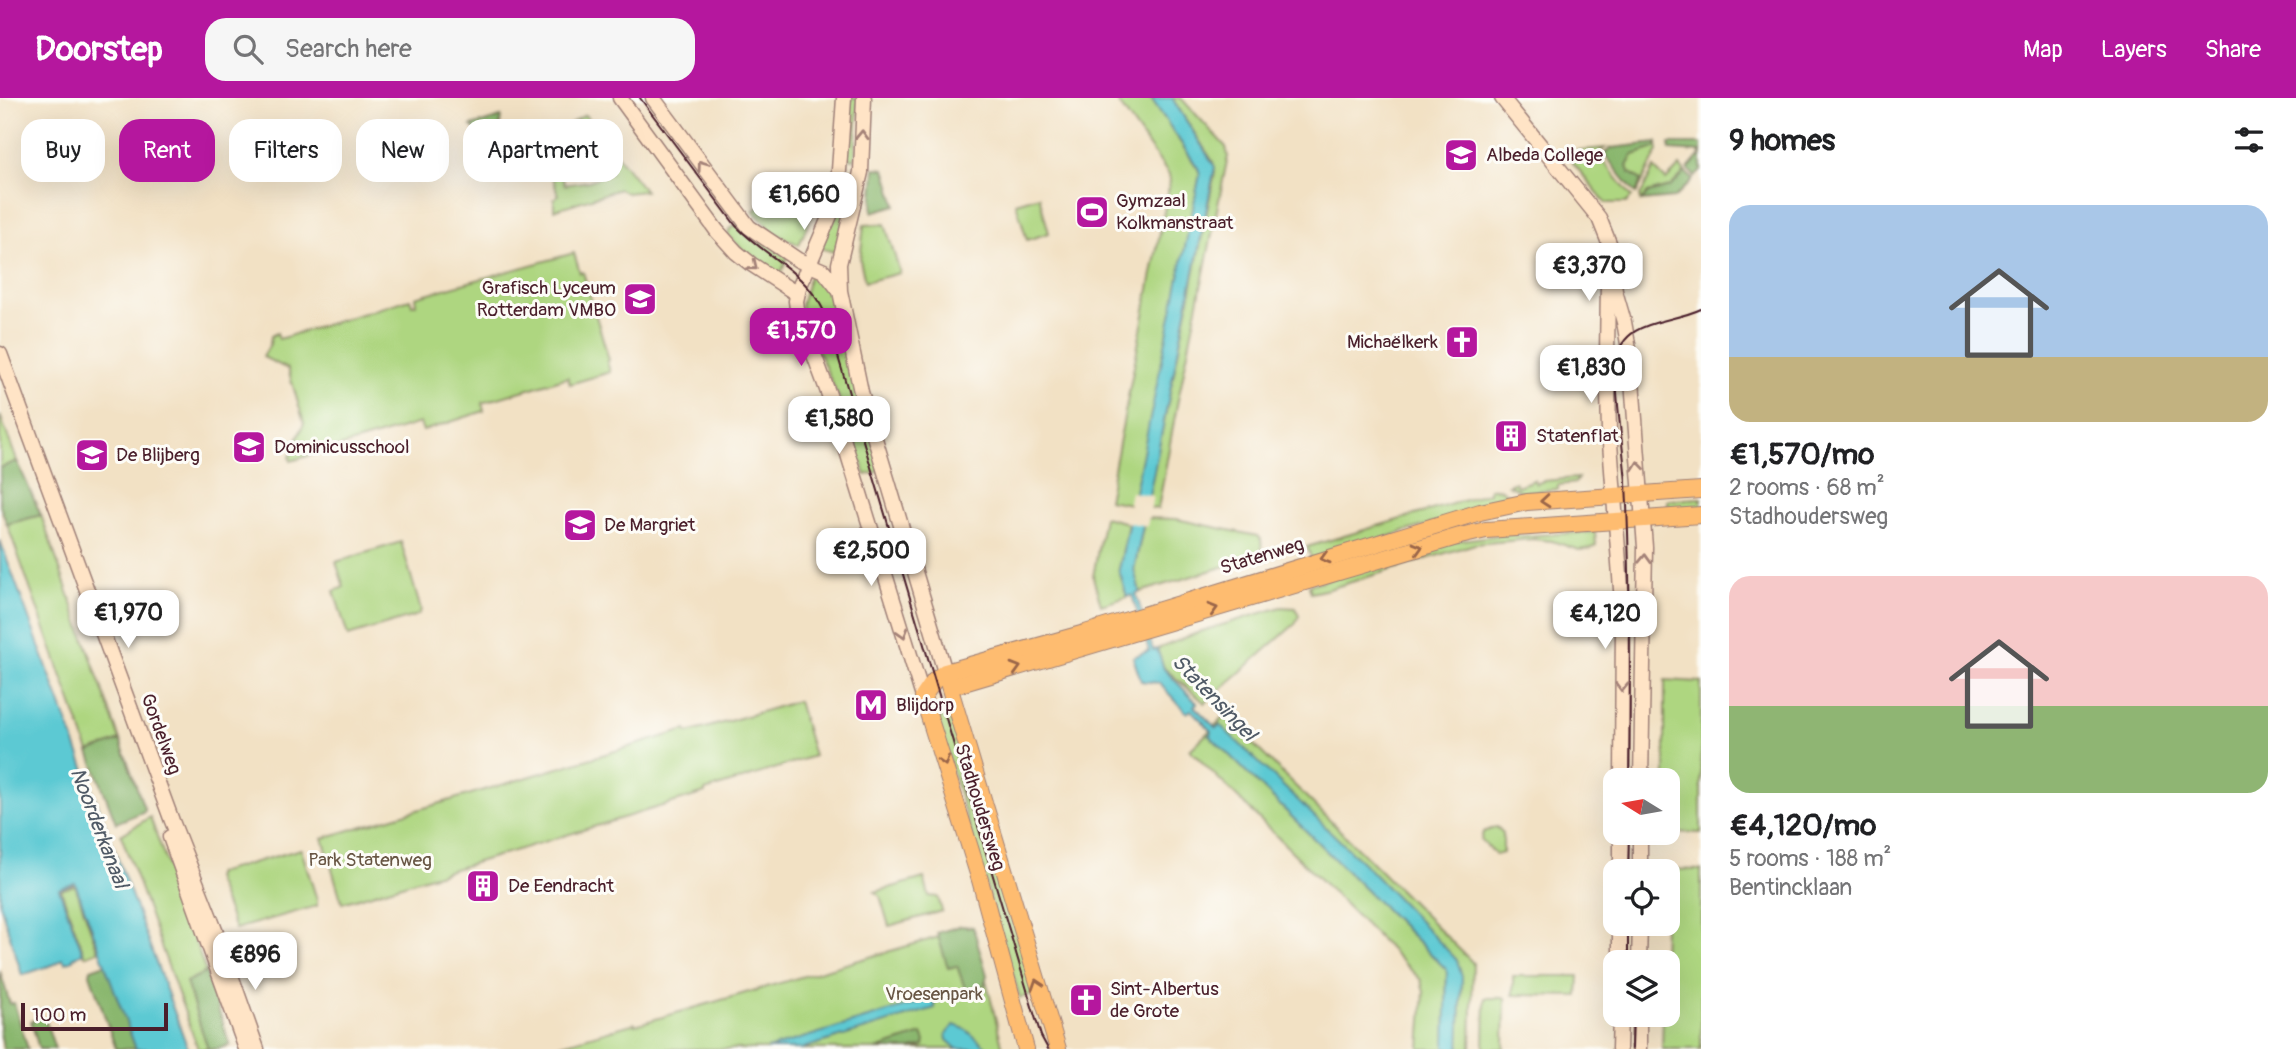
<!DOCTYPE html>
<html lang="en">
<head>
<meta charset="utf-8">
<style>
	body { margin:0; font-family:Pangolin,sans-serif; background:#f6f6f6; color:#202124; height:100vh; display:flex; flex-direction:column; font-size:26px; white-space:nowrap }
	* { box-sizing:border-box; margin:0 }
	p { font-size:23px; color:#757577 }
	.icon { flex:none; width:38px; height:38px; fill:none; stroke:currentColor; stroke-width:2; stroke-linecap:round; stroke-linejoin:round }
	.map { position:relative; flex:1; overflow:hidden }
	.sheet { display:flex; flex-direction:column; background:#fff; width:595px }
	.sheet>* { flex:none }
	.banner { position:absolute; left:21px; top:21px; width:665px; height:63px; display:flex; gap:14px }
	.needle { width:46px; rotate:281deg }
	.buttons { position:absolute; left:1603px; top:670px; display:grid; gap:14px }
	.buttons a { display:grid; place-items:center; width:77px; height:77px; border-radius:14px; background:#fff; box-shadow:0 7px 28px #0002; font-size:35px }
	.scale { position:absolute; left:21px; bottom:18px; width:147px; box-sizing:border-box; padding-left:7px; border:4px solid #4a1f2b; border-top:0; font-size:19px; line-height:24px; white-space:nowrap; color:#4a1f2b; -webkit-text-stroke:5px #fdfcf7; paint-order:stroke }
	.price { position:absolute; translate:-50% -60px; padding:0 16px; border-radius:14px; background:#fff; color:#222; font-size:23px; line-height:46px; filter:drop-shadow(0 2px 4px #0008) }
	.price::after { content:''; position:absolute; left:50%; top:42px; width:21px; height:16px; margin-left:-10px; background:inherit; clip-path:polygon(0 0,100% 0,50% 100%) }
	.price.current { background:#b5179e; color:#fff }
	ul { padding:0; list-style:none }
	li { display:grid; align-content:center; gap:14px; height:371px; padding:0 28px }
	li span { display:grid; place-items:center; height:217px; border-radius:21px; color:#555 }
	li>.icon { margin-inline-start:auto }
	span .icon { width:126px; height:126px; fill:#fffc; stroke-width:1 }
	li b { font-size:30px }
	h2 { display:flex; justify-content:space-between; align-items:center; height:84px; padding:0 28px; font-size:30px }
	.tag { padding:0 24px; border-radius:21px; background:#fff; box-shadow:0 7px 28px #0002; font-size:24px; line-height:63px }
	.tag.current { background:#b5179e; color:#fff }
	header { display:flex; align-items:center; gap:42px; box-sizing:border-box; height:98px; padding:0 35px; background:#b5179e; color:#fff }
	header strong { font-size:33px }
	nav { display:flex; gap:38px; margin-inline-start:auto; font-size:24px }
	.search { width:490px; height:63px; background:#f6f6f6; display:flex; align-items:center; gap:18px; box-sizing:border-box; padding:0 24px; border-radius:21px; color:#757577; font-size:26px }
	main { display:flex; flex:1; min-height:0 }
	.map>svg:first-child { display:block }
	.green { fill:#aed680; stroke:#7c7a56; stroke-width:2 }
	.forest { fill:#8ab76e; stroke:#6a6b4c; stroke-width:2 }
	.water { fill:#5cc9d3; stroke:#53747f; stroke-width:2 }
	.pier { fill:#f2e1c4 }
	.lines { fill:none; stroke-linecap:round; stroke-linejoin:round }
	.secondary-casing { stroke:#9e8078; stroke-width:17 }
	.primary-casing { stroke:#9e8078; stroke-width:18 }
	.secondary { stroke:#ffe4c6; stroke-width:14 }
	.primary { stroke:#febc70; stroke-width:16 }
	.tram { stroke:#4a1f2b; stroke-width:2 }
	.oneway { stroke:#a48278 }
	.oneway2 { stroke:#9b664a }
	.labels { text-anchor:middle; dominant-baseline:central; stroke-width:6; stroke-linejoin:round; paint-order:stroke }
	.poi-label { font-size:19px; fill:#4a1f2b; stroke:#fdfcf7; text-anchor:start }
	.street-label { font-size:19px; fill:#4a1f2b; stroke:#fdfcf7 }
	.park-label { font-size:19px; fill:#685644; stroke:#fdfcf7 }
	.water-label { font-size:21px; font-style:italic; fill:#505a66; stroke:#fdfcf7 }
</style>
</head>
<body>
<header>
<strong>Doorstep</strong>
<div class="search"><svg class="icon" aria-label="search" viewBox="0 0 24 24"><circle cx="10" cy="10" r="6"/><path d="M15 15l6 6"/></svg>Search here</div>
<nav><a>Map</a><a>Layers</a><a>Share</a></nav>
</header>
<main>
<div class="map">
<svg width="1701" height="951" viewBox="0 0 1701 951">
	<rect width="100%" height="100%" fill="#fdfcf7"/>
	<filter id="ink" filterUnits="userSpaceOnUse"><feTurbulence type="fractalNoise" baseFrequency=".0143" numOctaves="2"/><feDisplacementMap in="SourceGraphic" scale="14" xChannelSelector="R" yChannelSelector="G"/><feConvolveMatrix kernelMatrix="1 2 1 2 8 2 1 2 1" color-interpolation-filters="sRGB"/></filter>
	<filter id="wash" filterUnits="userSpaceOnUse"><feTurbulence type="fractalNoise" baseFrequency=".00686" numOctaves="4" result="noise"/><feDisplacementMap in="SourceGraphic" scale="28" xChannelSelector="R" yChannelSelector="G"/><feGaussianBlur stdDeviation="1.57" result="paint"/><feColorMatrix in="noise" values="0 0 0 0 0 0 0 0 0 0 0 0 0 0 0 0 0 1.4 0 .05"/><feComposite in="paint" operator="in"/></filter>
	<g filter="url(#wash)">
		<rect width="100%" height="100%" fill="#f2e1c4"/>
		<g class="green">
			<polygon points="849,0 858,0 855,61 847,60"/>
			<polygon points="1115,0 1151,0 1198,71 1200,76 1173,212 1149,397 1215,74 1213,64 1172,0 1181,0 1226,49 1228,58 1177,307 1158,411 1108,402 1170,83 1169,77"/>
			<polygon points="585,17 645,93 626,95 619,91 554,112 554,101 558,97 552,77 555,76 553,66 557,65 565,87 589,83 612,75 578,31 573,33 571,25"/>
			<polygon points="1657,45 1658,53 1636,96 1641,82 1629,74 1627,68 1633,57 1654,50"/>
			<polygon points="1605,50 1598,56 1632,99 1626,105 1606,105 1573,65 1572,53"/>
			<polygon points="1680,68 1685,74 1670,89 1648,95 1641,103 1639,100 1654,70 1666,82"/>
			<polygon points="825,86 799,147 774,135 753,113 760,108"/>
			<polygon points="845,86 850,87 851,90 838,155 820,150"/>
			<polygon points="1039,98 1049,135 1027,142 1016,105"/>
			<polygon points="737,125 788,159 778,182 757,167 728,137 729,132"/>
			<polygon points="885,126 900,175 865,184 860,162 864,127"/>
			<polygon points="574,155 580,175 583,174 609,262 607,264 610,274 570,286 568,279 482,305 484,313 423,333 420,325 291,363 290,359 304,325 288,271 263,259 270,246 271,238 277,235 279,241 410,201 412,207 416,206 415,199"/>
			<polygon points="817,175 828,182 840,208 804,220 801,207 810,176"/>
			<polygon points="842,219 880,373 866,377 841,305 808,230"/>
			<polygon points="0,317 17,363 0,370"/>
			<polygon points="1578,380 1575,385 1558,387 1558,391 1522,394 1508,387 1515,384 1517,388 1534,382 1536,386 1543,383"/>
			<polygon points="1494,390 1500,391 1515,400 1312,462 1307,449 1489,395 1489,391"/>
			<polygon points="1701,400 1701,412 1668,415 1667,402"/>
			<polygon points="41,417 120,642 89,654 7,426"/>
			<polygon points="1104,419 1128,425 1119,472 1127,499 1101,507 1093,479"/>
			<polygon points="1145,420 1176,421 1257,438 1261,441 1262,457 1140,494 1134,472"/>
			<polygon points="1595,434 1596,447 1592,450 1579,452 1552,443 1532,441 1475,446 1329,491 1311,495 1309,487 1447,444 1508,436 1521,438"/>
			<polygon points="401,444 421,512 418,517 348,538 334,493 344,489 336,464"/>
			<polygon points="1281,509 1296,510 1299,518 1295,526 1205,605 1164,570 1157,551 1202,533"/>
			<polygon points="1665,582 1701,584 1701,735 1668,734 1668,682 1665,682"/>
			<polygon points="798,603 814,658 705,693 705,695 342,805 323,740 686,632 688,635"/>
			<polygon points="950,617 1035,895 1020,900 937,621"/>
			<polygon points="1225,618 1473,865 1471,951 1459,951 1462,879 1219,627 1210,638 1447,872 1445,951 1420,951 1424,894 1421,882 1190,652"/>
			<polygon points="150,719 206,874 186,884 208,951 198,951 121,737"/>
			<polygon points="1497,729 1503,735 1503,755 1496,757 1481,742 1483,734"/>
			<polygon points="301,751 317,802 317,808 235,831 215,780 217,775"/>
			<polygon points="1664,771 1701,772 1701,951 1662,951 1663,917 1668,917 1668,864 1663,864 1664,826 1668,826 1668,774 1664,773"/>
			<polygon points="924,780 929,798 938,799 942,813 889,828 880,798 875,794"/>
			<polygon points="75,787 98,853 85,858 61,792"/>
			<polygon points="973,829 1003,951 546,951 635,925 635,927"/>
			<polygon points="1513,878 1579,878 1578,898 1513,897"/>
			<polygon points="1485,900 1505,900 1504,951 1484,951"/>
		</g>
		<g class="forest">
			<polygon points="501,19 500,27 513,70 485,76 487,73 474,31 471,28"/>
			<polygon points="1657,45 1655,50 1633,57 1627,68 1629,74 1641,82 1636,96 1604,56 1611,50"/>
			<polygon points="1669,46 1701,46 1701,73 1695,79 1688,71 1700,57 1699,54 1670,52"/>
			<polygon points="875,70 885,71 896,107 872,114"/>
			<polygon points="1685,74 1693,81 1674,100 1641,103 1648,95 1670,89"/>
			<polygon points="17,363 41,417 7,426 0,408 0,370"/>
			<polygon points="120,642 145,713 116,725 89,654"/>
			<polygon points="960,828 973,829 987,877 984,888 966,893 957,868 948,870 937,835"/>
			<polygon points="105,866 136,951 116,951 90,876 91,871"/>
			<polygon points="0,873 10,906 14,905 28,951 3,951 0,933"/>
			<polygon points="206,874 230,947 217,951 208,951 186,884"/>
			<polygon points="43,920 45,921 55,951 39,951 31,923"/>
			<polygon points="922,936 925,943 924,948 912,951 876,951"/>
		</g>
		<g class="water">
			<polygon points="1151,0 1172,0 1215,69 1134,472 1140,494 1136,496 1153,552 1157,551 1164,571 1197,605 1194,608 1216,630 1220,627 1368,770 1457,862 1462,879 1459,951 1445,951 1447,872 1209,637 1212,633 1191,612 1187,615 1159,585 1141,583 1133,559 1149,553 1132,497 1127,499 1119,472 1200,76 1198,70"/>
			<polygon points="0,442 188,951 136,951 75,785 59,791 83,855 73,860 73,862 65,865 63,861 55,866 22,877 0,806"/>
			<polygon points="930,901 935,906 935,910 801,951 767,951"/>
			<polygon points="954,927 965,931 989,951 957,951 947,942 946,936"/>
		</g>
		<polygon class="pier" points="1131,394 1153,398 1147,428 1125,424"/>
	</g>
	<g filter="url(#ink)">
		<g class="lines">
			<g class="secondary-casing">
				<g id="secondary">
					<polyline points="620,0 717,133 736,154 751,166 797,196"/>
					<polyline points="653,0 749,129 798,162 824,173 839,192"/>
					<polyline points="844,0 837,101 799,190 796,203 797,211 832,305 923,599"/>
					<polyline points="864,0 861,74 839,166 840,193 861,294 945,574"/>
					<polyline points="1502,0 1599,120 1611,150 1615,193 1624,224 1630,257 1645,449 1641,682"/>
					<polyline points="1608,183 1607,258 1609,332 1623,518 1622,682"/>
					<polyline points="0,256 172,723 215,832 257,951"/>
					<polyline points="170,739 246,951"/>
					<polyline points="1621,774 1621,735"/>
					<polyline points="1640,774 1640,735"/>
					<polyline points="1620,864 1620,826"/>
					<polyline points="1639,864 1640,826"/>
					<polyline points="1619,951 1620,917"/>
					<polyline points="1639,951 1639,917"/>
				</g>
			</g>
			<g class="primary-casing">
				<g id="primary">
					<polyline points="947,581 1058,951"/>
					<polyline points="950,589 1460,438 1486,432 1701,417"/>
					<polyline points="1026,951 980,782 923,599 934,583 945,574 1085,535 1480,414 1527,404 1701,392"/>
				</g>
			</g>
			<use href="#secondary" class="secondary"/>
			<use href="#primary" class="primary"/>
			<g class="tram">
				<path d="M640 0 736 128C768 161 804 172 825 215L1030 902 1041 938 1048 951"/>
				<path d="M1629 682C1630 583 1631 484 1626 385 1623 344 1615 303 1616 263 1623 220 1670 226 1701 211"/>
				<polyline points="1628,774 1629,735"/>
				<polyline points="1628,864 1628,826"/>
				<polyline points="1632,951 1633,917"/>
			</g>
		</g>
		<defs><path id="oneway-chevron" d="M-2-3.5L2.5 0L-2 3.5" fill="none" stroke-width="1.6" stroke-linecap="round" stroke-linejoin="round" transform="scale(1.75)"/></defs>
		<g class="oneway">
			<use href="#oneway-chevron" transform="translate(862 37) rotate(-88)"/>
			<use href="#oneway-chevron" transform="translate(702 67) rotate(-126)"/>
			<use href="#oneway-chevron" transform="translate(753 168) rotate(39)"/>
			<use href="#oneway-chevron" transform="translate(1638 368) rotate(-96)"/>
			<use href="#oneway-chevron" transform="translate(1645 461) rotate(-88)"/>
			<use href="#oneway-chevron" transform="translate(903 535) rotate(73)"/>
			<use href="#oneway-chevron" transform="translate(1622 589) rotate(91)"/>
		</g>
		<g class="oneway2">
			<use href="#oneway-chevron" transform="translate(1545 403) rotate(175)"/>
			<use href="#oneway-chevron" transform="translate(1418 450) rotate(-16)"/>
			<use href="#oneway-chevron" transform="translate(1325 460) rotate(163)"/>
			<use href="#oneway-chevron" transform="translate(1213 511) rotate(-16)"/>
			<use href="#oneway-chevron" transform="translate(1016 570) rotate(-16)"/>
			<use href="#oneway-chevron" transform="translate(944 663) rotate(73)"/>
			<use href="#oneway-chevron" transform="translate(1037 886) rotate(-108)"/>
		</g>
	</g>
	<defs>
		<g id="university-square" transform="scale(1.75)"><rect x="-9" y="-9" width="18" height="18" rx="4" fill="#b5179e" stroke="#fdfcf7"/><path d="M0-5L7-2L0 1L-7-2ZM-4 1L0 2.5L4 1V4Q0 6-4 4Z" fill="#fff"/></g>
		<g id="stadium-square" transform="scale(1.75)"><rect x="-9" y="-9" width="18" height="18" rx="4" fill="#b5179e" stroke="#fdfcf7"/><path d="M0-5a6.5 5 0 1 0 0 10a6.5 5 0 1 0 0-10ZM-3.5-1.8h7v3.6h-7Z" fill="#fff"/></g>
		<g id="church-square" transform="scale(1.75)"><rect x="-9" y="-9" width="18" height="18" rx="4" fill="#b5179e" stroke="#fdfcf7"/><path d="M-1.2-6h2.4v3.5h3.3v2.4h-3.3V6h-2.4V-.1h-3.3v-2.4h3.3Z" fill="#fff"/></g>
		<g id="building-square" transform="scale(1.75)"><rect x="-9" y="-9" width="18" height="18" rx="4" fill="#b5179e" stroke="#fdfcf7"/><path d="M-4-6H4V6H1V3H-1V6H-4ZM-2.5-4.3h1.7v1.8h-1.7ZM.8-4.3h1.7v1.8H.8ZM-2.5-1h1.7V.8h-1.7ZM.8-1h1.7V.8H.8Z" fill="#fff"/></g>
		<g id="school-square" transform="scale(1.75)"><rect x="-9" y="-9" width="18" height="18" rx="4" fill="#b5179e" stroke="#fdfcf7"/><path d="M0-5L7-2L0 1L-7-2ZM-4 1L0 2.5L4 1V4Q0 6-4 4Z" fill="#fff"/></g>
		<g id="metro-square" transform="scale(1.75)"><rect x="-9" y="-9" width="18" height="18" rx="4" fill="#b5179e" stroke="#fdfcf7"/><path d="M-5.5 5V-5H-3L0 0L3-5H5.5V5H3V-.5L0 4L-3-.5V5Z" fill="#fff"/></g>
	</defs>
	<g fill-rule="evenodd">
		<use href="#university-square" x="1461" y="57"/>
		<use href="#stadium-square" x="1092" y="114"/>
		<use href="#university-square" x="640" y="201"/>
		<use href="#church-square" x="1462" y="244"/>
		<use href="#building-square" x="1511" y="338"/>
		<use href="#school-square" x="249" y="349"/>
		<use href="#school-square" x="92" y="357"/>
		<use href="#school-square" x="580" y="427"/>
		<use href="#metro-square" x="871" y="607"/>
		<use href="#building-square" x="483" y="788"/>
		<use href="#church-square" x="1086" y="902"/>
	</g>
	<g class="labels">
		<g class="poi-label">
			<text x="1486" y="57">Albeda College</text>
			<text x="1116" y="103">Gymzaal<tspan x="1116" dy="22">Kolkmanstraat</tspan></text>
			<text x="616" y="190" text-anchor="end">Grafisch Lyceum<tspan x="616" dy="22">Rotterdam VMBO</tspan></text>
			<text x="1438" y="244" text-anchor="end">Michaëlkerk</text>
			<text x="1536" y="338">Statenflat</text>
			<text x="274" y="349">Dominicusschool</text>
			<text x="116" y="357">De Blijberg</text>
			<text x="604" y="427">De Margriet</text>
			<text x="896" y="607">Blijdorp</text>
			<text x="508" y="788">De Eendracht</text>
			<text x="1110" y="891">Sint-Albertus<tspan x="1110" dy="22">de Grote</tspan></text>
		</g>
		<g class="street-label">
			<text transform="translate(1262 458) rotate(-17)">Statenweg</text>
			<text transform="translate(161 636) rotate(70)">Gordelweg</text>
			<text transform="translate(980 709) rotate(73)">Stadhoudersweg</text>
		</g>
		<g class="park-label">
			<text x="370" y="762">Park Statenweg</text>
			<text x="934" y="896">Vroesenpark</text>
		</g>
		<g class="water-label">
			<text transform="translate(1214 600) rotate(46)">Statensingel</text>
			<text transform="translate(99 730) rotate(69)">Noorderkanaal</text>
		</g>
	</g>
</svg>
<div class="buttons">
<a><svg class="needle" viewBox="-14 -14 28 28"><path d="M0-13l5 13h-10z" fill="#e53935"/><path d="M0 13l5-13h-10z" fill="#757577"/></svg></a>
<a><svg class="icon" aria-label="locate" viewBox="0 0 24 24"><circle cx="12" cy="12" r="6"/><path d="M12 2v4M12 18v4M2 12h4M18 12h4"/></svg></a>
<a><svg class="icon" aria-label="layers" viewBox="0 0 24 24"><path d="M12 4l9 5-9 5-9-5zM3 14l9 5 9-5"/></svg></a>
</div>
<div class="scale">100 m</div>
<b class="price" style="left:804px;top:134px">€1,660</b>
<b class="price" style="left:1589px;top:205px">€3,370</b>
<b class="price current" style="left:801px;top:270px">€1,570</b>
<b class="price" style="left:1591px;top:307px">€1,830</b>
<b class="price" style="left:839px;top:358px">€1,580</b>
<b class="price" style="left:871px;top:490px">€2,500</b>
<b class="price" style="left:128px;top:552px">€1,970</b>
<b class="price" style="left:1605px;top:553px">€4,120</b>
<b class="price" style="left:255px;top:894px">€896</b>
<div class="banner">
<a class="tag">Buy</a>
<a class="tag current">Rent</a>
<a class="tag">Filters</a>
<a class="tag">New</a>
<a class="tag">Apartment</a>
</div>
</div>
<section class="sheet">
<h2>9 homes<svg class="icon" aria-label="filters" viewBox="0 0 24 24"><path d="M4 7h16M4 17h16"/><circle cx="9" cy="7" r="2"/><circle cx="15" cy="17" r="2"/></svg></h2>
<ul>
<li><span style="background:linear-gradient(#a9c7e8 70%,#c2b280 0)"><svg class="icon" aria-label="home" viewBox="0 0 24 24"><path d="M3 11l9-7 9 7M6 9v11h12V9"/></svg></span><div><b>€1,570/mo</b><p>2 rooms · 68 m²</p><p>Stadhoudersweg</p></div></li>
<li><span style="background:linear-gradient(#f6c9c9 60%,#8fb573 0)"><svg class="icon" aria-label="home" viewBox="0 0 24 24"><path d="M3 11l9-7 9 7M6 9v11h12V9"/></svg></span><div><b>€4,120/mo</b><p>5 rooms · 188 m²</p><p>Bentincklaan</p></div></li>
</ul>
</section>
</main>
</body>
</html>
